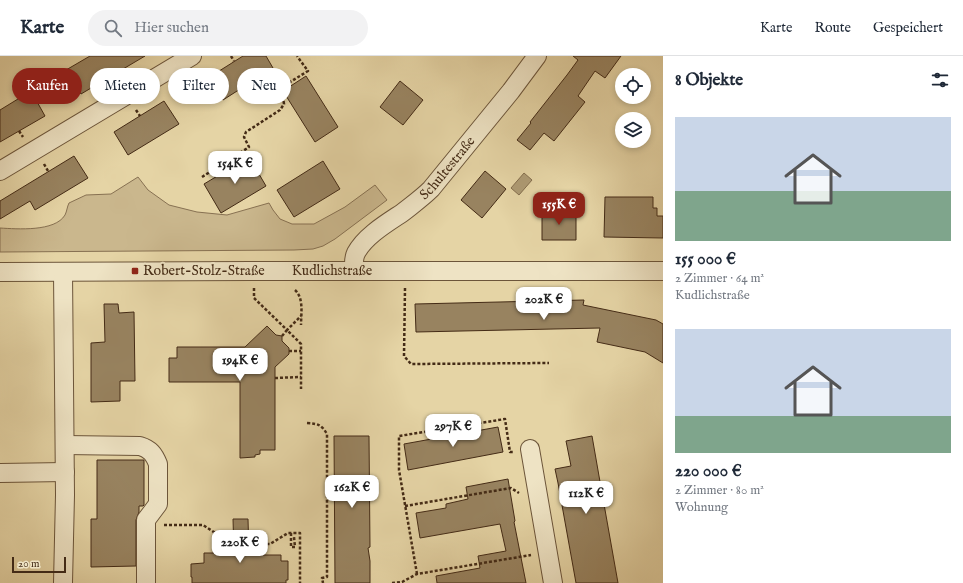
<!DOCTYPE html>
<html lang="de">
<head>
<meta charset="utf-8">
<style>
	body { margin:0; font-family:"IM FELL English",serif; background:#f2f2f3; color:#1f2937; height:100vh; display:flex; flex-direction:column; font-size:15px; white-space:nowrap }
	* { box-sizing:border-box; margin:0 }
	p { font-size:13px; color:#747a83 }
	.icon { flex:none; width:22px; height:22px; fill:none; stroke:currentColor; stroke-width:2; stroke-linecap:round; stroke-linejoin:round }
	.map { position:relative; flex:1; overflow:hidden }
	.sheet { display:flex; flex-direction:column; background:#fff; width:300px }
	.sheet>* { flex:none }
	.hud { position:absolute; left:12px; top:12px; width:380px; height:36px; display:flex; gap:8px }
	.controls { position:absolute; left:615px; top:12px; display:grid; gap:8px }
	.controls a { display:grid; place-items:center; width:36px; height:36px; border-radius:50%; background:#fff; box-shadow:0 2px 6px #0003; font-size:20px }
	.scale { position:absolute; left:12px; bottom:10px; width:54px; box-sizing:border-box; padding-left:4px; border:2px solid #442b16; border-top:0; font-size:11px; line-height:14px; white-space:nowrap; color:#442b16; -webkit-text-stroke:3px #eee3c4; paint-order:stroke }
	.price { position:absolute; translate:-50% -34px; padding:0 9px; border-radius:8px; background:#fff; color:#222; font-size:13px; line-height:26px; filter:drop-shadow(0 1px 2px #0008) }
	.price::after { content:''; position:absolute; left:50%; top:24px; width:12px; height:9px; margin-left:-6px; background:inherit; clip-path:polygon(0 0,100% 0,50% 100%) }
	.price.current { background:#8f2418; color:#fff }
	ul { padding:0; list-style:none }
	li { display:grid; align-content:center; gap:8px; height:212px; padding:0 12px }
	li span { display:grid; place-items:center; height:124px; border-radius:0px; color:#555 }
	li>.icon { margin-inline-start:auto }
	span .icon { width:72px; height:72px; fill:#fffc; stroke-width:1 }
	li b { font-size:17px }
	h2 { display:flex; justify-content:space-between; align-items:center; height:48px; padding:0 12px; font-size:17px }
	.pill { padding:0 14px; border-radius:18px; background:#fff; box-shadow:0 2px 6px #0003; font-size:14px; line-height:36px }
	.pill.current { background:#8f2418; color:#fff }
	header { display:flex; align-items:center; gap:24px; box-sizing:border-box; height:56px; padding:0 20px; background:#fff; border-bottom:1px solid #e0e1e3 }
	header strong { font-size:19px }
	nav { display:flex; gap:22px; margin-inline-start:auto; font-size:14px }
	.search { width:280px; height:36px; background:#f2f2f3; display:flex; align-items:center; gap:10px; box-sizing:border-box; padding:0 14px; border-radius:22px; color:#747a83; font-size:15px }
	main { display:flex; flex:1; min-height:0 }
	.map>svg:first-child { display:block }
	.green { fill:#cab78d; stroke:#877152 }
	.water { fill:#ae9b74; stroke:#846e4e }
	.building { fill:#988360; stroke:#442b16 }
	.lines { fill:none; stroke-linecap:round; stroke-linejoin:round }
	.minor-casing { stroke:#6c553a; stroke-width:20 }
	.path { stroke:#442b16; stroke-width:2.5; stroke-dasharray:3 2; stroke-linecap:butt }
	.minor { stroke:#eee3c4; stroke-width:18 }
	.poi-dot { fill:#8f2418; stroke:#eee3c4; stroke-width:1.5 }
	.labels { text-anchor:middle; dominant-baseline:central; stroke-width:4; stroke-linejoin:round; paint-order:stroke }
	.street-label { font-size:14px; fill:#442b16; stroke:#eee3c4 }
	.poi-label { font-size:14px; fill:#442b16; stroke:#eee3c4; text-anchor:start }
</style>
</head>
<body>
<header>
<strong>Karte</strong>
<div class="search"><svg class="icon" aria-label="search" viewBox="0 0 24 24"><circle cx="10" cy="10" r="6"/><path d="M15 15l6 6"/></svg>Hier suchen</div>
<nav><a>Karte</a><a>Route</a><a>Gespeichert</a></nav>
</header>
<main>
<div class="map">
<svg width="663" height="527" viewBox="0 0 663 527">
	<rect width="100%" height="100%" fill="#e5d4a5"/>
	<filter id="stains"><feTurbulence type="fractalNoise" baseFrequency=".005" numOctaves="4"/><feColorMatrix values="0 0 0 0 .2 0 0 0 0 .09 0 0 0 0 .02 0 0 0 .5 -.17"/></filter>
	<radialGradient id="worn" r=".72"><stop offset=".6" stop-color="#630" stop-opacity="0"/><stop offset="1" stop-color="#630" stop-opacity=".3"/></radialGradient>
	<path class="green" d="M138 121 148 134 169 149 197 156 227 159 269 147 273 154 280 163 292 168H314L345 151 375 129 387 144 335 183 323 190 313 193 294 194 0 196V172C17 173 55 176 65 159 67 155 67 151 69 147L86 139 111 138Z"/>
	<polygon class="water" points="524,117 532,124 519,139 511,132"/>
	<g class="building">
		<polygon points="90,0 145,0 81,38 66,14"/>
		<polygon points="243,0 266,0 273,12 223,44 208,22"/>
		<polygon points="573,0 621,0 605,22 595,15 578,40 585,46 554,85 544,77 530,94 517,84 531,67 530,66 567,19 578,4"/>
		<polygon points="306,20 338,71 315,86 283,35"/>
		<polygon points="400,25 423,44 403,69 380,51"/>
		<polygon points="31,35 45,60 0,86 0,54"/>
		<polygon points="164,45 179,68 128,99 114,76"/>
		<polygon points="74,100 88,122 35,154 30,145 0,163 0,145"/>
		<polygon points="249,101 266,130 221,157 204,128"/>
		<polygon points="323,105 340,133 294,161 277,134"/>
		<polygon points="485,115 506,133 482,162 461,144"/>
		<polygon points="605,141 653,141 653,152 657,152 657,160 663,160 663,182 604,181"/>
		<polygon points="553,156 576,157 576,184 542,184 542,157 553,157"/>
		<polygon points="584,244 583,249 656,264 663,268 663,307 645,296 597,286 600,272 416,276 415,248"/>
		<polygon points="104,248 118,248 119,257 134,256 135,325 120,325 120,345 91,346 91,287 105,286"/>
		<polygon points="267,270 276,279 282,280 282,285 289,292 289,298 275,311 275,394 260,394 260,398 255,399 255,401 240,402 240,326 169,326 169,302 177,302 177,291 245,291"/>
		<polygon points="498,371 503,396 408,414 404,388"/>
		<polygon points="334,380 369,380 370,491 368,492 370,505 370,527 335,527"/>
		<polygon points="592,380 599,420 618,527 576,527 558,427 555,413 571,410 566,385"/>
		<polygon points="97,404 144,404 144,449 143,450 139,450 139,456 136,464 136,510 91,511 91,463 97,463"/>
		<polygon points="508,423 515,465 514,466 526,527 437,527 436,520 480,512 478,500 506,495 500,468 420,482 416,457 446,452 446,448 468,443 466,431"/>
		<polygon points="233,463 248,463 249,499 281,499 281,505 288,505 288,524 286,524 286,527 192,527 192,521 191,521 191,508 204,507 204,497 234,497"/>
	</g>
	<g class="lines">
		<g class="minor-casing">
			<g id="minor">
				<polyline points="0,115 192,0"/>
				<path id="s1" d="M354 215C354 210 353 203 356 197 365 180 387 167 402 157 412 149 422 142 431 133L511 35 537 0"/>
				<path id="s2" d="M0 216 252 215H663"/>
				<path d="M65 389 140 390C150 393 154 398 158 408V448L146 464V527"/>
				<polyline points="530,393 553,527"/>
				<polyline points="0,417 65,416"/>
				<polyline points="63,527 65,439 63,216"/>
			</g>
		</g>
		<g class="path">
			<polyline points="231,0 234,5"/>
			<polyline points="108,22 111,29"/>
			<polyline points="136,54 140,60"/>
			<polyline points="19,75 23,81"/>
			<polyline points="44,108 48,115"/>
			<polyline points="202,121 246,93 249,91 244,81 246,76 280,54 284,48 283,42 277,34 308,15 297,0"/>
			<polyline points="254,232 254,242 287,274 301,260"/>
			<polyline points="405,232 404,300 411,308 549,307"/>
			<path d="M295 234C304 242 301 258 301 269"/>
			<polyline points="282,280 287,274 301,288 301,333"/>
			<polyline points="289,295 301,295"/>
			<polyline points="275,322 301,321"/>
			<path d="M307 367C318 368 321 368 327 378V521L322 522 323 527"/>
			<polyline points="405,450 511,432 519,437"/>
			<polyline points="164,469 203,469 226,484 226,487 270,488 288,477 300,477 300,527"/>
			<polyline points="291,477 291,491 295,491 294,481"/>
			<polyline points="417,518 399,414 399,380 505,363 510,396 514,396"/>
			<polyline points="392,527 402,526 417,518 531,499"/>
		</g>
		<use href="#minor" class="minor"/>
	</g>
	<rect class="poi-dot" x="131" y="211" width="8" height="8" rx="2"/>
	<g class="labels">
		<g class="street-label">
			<text stroke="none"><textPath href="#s1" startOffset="144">Schultestraße</textPath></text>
			<text stroke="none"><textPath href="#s2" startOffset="332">Kudlichstraße</textPath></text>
		</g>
		<g class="poi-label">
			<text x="143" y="215">Robert-Stolz-Straße</text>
		</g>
	</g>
	<rect width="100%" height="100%" filter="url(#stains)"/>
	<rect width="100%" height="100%" fill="url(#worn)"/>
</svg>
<div class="controls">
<a><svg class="icon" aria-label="locate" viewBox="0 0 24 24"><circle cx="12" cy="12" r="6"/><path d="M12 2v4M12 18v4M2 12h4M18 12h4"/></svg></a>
<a><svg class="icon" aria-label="layers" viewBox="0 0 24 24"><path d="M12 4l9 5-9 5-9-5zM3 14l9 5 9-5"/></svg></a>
</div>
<div class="scale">20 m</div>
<b class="price" style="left:235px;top:129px">154K €</b>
<b class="price current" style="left:559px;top:170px">155K €</b>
<b class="price" style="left:544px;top:265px">202K €</b>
<b class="price" style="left:240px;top:326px">194K €</b>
<b class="price" style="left:453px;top:392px">297K €</b>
<b class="price" style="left:352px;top:453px">162K €</b>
<b class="price" style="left:586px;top:459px">112K €</b>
<b class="price" style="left:240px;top:508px">220K €</b>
<div class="hud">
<a class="pill current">Kaufen</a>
<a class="pill">Mieten</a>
<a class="pill">Filter</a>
<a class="pill">Neu</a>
</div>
</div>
<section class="sheet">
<h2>8 Objekte<svg class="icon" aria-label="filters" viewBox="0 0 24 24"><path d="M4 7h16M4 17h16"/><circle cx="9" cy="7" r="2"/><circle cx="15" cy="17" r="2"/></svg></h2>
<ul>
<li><span style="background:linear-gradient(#c9d6e8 60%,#7fa58c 0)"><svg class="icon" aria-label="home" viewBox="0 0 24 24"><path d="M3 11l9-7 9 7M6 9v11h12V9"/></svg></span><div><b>155 000 €</b><p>2 Zimmer · 64 m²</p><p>Kudlichstraße</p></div></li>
<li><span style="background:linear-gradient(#c9d6e8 70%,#7fa58c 0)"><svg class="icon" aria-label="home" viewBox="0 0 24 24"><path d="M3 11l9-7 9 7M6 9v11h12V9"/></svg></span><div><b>220 000 €</b><p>2 Zimmer · 80 m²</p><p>Wohnung</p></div></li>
</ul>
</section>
</main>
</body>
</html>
